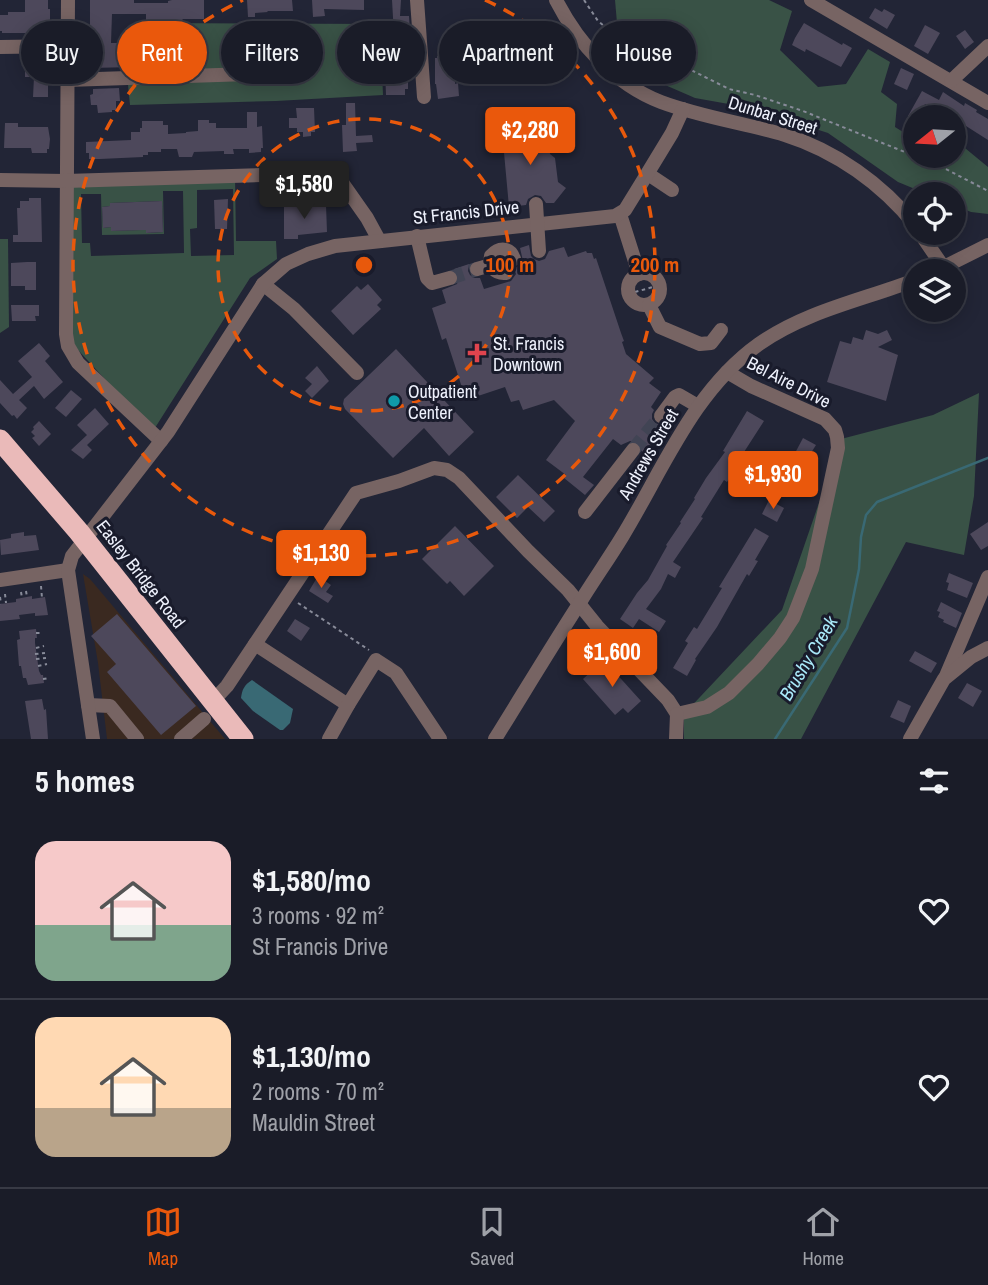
<!DOCTYPE html>
<html lang="en">
<head>
<meta charset="utf-8">
<style>
	body { margin:0; font-family:"Archivo Narrow",sans-serif; background:#232530; color:#f1f3f6; height:100vh; display:flex; flex-direction:column; font-size:26px; white-space:nowrap }
	* { box-sizing:border-box; margin:0 }
	p { font-size:23px; color:#9fa1a8 }
	.icon { flex:none; width:38px; height:38px; fill:none; stroke:currentColor; stroke-width:2; stroke-linecap:round; stroke-linejoin:round }
	.map { position:relative; height:739px; overflow:hidden }
	.details { display:flex; flex-direction:column; background:#1a1c28; flex:1 }
	.details>* { flex:none }
	.banner { position:absolute; left:21px; top:21px; width:947px; height:63px; display:flex; gap:14px }
	.needle { width:46px; rotate:252deg }
	.fabs { position:absolute; left:903px; top:105px; display:grid; gap:14px }
	.fabs a { display:grid; place-items:center; width:63px; height:63px; border-radius:50%; background:#1a1c28; box-shadow:0 4px 18px #0003,0 0 0 2px #383a45; font-size:35px }
	.price { position:absolute; translate:-50% -60px; padding:0 16px; border-radius:7px; background:#ea580c; color:#fff; font-size:23px; line-height:46px; filter:drop-shadow(0 2px 4px #0008) }
	.price::after { content:''; position:absolute; left:50%; top:42px; width:21px; height:16px; margin-left:-10px; background:inherit; clip-path:polygon(0 0,100% 0,50% 100%) }
	.price.on { background:#222; color:#fff }
	ul { padding:0; list-style:none }
	li { display:flex; align-items:center; gap:21px; height:175px; padding:0 35px }
	li+li { border-top:2px solid #383a45 }
	li span { display:grid; place-items:center; flex:none; width:196px; height:140px; border-radius:21px; color:#555 }
	li>.icon { margin-inline-start:auto }
	span .icon { width:84px; height:84px; fill:#fffc; stroke-width:1 }
	li b { font-size:30px }
	h2 { display:flex; justify-content:space-between; align-items:center; height:84px; padding:0 35px; font-size:30px }
	.tag { padding:0 24px; border-radius:32px; background:#1a1c28; box-shadow:0 4px 18px #0003,0 0 0 2px #383a45; font-size:24px; line-height:63px }
	.tag.on { background:#ea580c; color:#fff }
	.tabs { display:flex; justify-content:space-around; align-items:center; height:98px; border-top:2px solid #383a45; background:#1a1c28; font-size:19px; color:#9fa1a8 }
	.tabs a { display:grid; justify-items:center; gap:4px }
	.tabs .on { color:#ea580c }
	.map>svg:first-child { display:block }
	.commercial { fill:#3a2920 }
	.green { fill:#395246; fill-rule:evenodd }
	.water { fill:#396974 }
	.lines { fill:none; stroke-linecap:round; stroke-linejoin:round }
	.stream { stroke:#396974; stroke-width:2.5 }
	.building { fill:#4d485b }
	.minor-tunnel { stroke:#414454; stroke-width:14; stroke-dasharray:14 7; stroke-linecap:butt }
	.path { stroke:#888b99; stroke-width:2; stroke-dasharray:3.5 3.5; stroke-linecap:butt }
	.minor { stroke:#776463; stroke-width:14 }
	.highway { stroke:#eabab9; stroke-width:21 }
	.minor-bridge { stroke:#776463; stroke-width:14 }
	.ring { fill:none; stroke:#e8590c; stroke-width:3.5; stroke-dasharray:12 9 }
	.health-dot { fill:#e0444e; stroke:#191b2b; stroke-width:2.5 }
	.culture-dot { fill:#0f9aa8; stroke:#191b2b; stroke-width:2.5 }
	.labels { text-anchor:middle; dominant-baseline:central; stroke-width:6; stroke-linejoin:round; paint-order:stroke }
	.street-label { font-size:18px; fill:#eef1fc; stroke:#191b2b }
	.poi-label { font-size:18px; fill:#eef1fc; stroke:#191b2b; text-anchor:start }
	.water-label { font-size:19px; font-style:italic; fill:#a9e9f9; stroke:#191b2b }
	.centre { fill:#e8590c; stroke:#191b2b; stroke-width:3.5 }
	.ring-label { font-size:21px; text-anchor:middle; font-weight:bold; fill:#e8590c; stroke:#191b2b; stroke-width:6; stroke-linejoin:round; paint-order:stroke }
</style>
</head>
<body>
<div class="map">
<svg width="988" height="739" viewBox="0 0 988 739">
	<rect width="100%" height="100%" fill="#222536"/>
	<polygon class="commercial" points="83,574 90,579 225,739 107,739 98,663"/>
	<g class="green">
		<polygon points="615,0 769,0 792,11 780,50 818,87 846,84 868,49 890,62 881,92 897,104 895,127 911,137 915,130 915,156 954,156 954,139 988,167 988,214 971,212 954,205 954,194 927,194 898,182 828,133 751,108 695,98 649,78 614,55 617,23"/>
		<polygon points="142,23 380,24 383,95 276,101 130,105 127,75 142,75"/>
		<path d="M235 176 236 241H276L277 259 250 278 153 431 66 337 68 177ZM233 189 234 255 191 256 190 229 197 228V190ZM163 191H183L184 253 91 256 90 243H82L81 194H101L102 235 164 234ZM162 201 163 232 147 233 146 226 141 230 111 231V227L103 228 102 207 110 206V203Z"/>
		<polygon points="0,239 8,239 9,327 0,333"/>
		<polygon points="979,393 974,496 964,555 906,542 801,739 684,739 684,714 782,610 841,439 933,415"/>
	</g>
	<path class="water" d="M252 680 293 709 290 723 283 730H280L253 711 241 698C242 690 244 685 252 680Z"/>
	<g class="lines">
		<polyline class="stream" points="775,739 847,628 859,569 861,537 866,515 877,502 988,458"/>
	</g>
	<g class="building">
		<polygon points="25,0 48,0 48,9 50,9 50,37 25,37 25,33 2,33 2,31 0,31 0,15 8,15 8,12 25,12"/>
		<polygon points="90,0 134,0 134,3 168,3 168,1 172,0 204,0 204,19 182,19 183,20 159,21 159,26 146,26 146,14 112,14 111,43 135,43 135,67 90,68"/>
		<polygon points="247,0 292,0 293,11 267,11 268,12 255,13 255,17 248,17"/>
		<polygon points="312,0 364,0 364,10 324,9 325,16 313,17"/>
		<polygon points="392,0 401,0 400,16 409,16 411,46 407,48 408,66 405,66 405,81 408,81 408,89 405,89 405,95 386,95 384,45 391,44 391,35 394,35"/>
		<polygon points="875,8 882,12 884,9 895,15 887,29 869,18"/>
		<polygon points="804,23 842,45 843,43 852,48 841,67 806,49 805,52 792,45 795,38"/>
		<polygon points="925,25 940,33 928,54 914,46"/>
		<polygon points="965,30 974,42 965,49 956,36"/>
		<polygon points="293,38 303,38 303,41 305,41 305,53 292,53"/>
		<polygon points="474,48 474,58 465,58 465,60 455,60 455,84 458,83 459,96 438,99 436,84 435,84 435,58 437,58 437,56 455,56 455,49"/>
		<polygon points="25,66 48,66 48,97 33,97 34,77 25,77"/>
		<polygon points="901,68 914,74 907,90 894,84"/>
		<polygon points="119,88 120,101 116,101 116,110 112,110 112,112 98,113 97,105 91,105 90,95 93,94 93,89"/>
		<polygon points="922,91 939,100 943,92 964,106 965,103 977,110 976,112 988,119 988,140 966,126 962,133 954,128 954,117 947,117 925,104 918,117 915,117 915,120 908,116"/>
		<polygon points="346,103 355,103 356,136 372,135 373,142 356,143 357,151 343,152 342,125 346,125"/>
		<polygon points="296,108 314,108 315,132 311,132 311,136 303,137 303,132 297,132 297,128 289,128 289,118 297,118"/>
		<polygon points="247,112 257,112 257,127 262,126 263,148 261,148 261,152 249,153 249,149 233,149 234,154 224,154 224,151 194,152 192,157 179,157 177,149 161,149 161,152 148,152 148,155 143,155 143,157 100,159 89,159 89,153 86,153 86,142 131,140 131,132 140,132 140,128 142,128 142,121 163,121 163,125 168,125 168,134 186,133 186,132 198,131 198,120 209,120 209,123 216,123 216,128 247,128"/>
		<polygon points="5,123 18,123 18,127 48,127 50,139 49,149 47,149 47,153 32,153 31,148 4,148"/>
		<polygon points="547,127 550,154 555,158 558,182 566,188 554,203 546,203 541,196 535,195 528,199 526,205 509,207 502,131"/>
		<polygon points="29,198 41,198 42,242 13,242 13,235 18,235 17,208 20,208 20,201 29,201"/>
		<polygon points="228,199 227,229 215,229 214,200"/>
		<polygon points="162,201 163,232 146,233 146,230 111,231 111,227 103,228 102,207 110,206 110,203"/>
		<polygon points="326,205 327,232 298,235 298,239 284,239 284,206"/>
		<polygon points="529,245 531,256 534,259 539,261 545,259 549,251 564,247 568,257 586,251 587,253 592,253 594,259 596,258 621,333 624,341 622,342 626,354 654,378 649,383 661,392 651,407 654,410 652,414 652,419 655,423 660,425 658,429 661,432 642,457 642,447 638,442 630,441 621,445 613,439 583,477 594,485 585,495 564,478 566,475 546,460 575,421 554,400 523,410 519,400 511,402 505,387 466,400 446,338 442,340 432,308 446,303 442,290 457,284 459,276 454,269 469,264 468,271 470,275 474,278 480,278 484,289 511,281 516,274 514,268 521,265 523,261 520,248"/>
		<polygon points="27,262 36,262 36,290 25,290 25,286 11,286 11,263"/>
		<polygon points="368,284 382,300 377,305 381,309 353,335 331,311 357,286 361,290"/>
		<polygon points="11,305 39,305 39,316 35,316 36,321 12,321"/>
		<polygon points="866,330 878,334 887,330 892,340 878,347 898,355 886,401 827,382 840,341 851,344 853,337 863,340"/>
		<polygon points="39,343 50,356 45,361 63,382 44,399 34,386 19,400 27,408 17,419 14,415 12,416 0,403 0,380 13,394 32,377 18,361"/>
		<polygon points="396,349 474,432 449,456 424,428 393,458 345,409 343,404 344,399"/>
		<polygon points="317,366 329,381 312,398 305,391 312,384 305,378"/>
		<polygon points="71,390 82,399 66,417 55,408"/>
		<polygon points="95,408 109,424 87,445 92,450 83,459 71,450 87,435 77,425"/>
		<polygon points="747,411 764,421 735,466 737,468 727,482 724,480 701,517 703,518 673,562 681,567 675,578 668,574 661,589 646,609 666,621 659,632 639,619 633,628 620,619 637,593 648,580 667,546 666,545 681,523 680,522 695,499 694,498 706,478 725,452 723,451"/>
		<polygon points="39,421 51,434 39,446 32,438 35,436 31,432 34,429 33,427"/>
		<polygon points="803,438 816,445 806,461 794,455"/>
		<polygon points="784,468 800,477 792,492 776,483"/>
		<polygon points="518,475 555,511 544,522 528,507 517,518 496,497"/>
		<polygon points="769,500 784,508 777,522 762,514"/>
		<polygon points="988,522 988,546 981,550 970,534"/>
		<polygon points="455,526 494,566 464,596 450,581 447,584 422,559"/>
		<polygon points="755,528 769,536 755,560 758,561 749,576 747,574 717,627 695,659 696,660 687,676 673,668 688,643 685,641 694,627 697,629 722,588 719,587"/>
		<polygon points="24,532 24,536 36,535 39,550 1,555 0,540 11,538 11,534"/>
		<polygon points="949,573 973,583 967,598 947,590 949,583 946,582"/>
		<polygon points="318,576 331,585 326,592 333,596 328,603 309,591"/>
		<polygon points="32,596 32,599 45,597 48,615 35,616 35,613 19,615 20,619 0,621 0,604 16,602 16,599"/>
		<polygon points="941,602 962,613 956,628 943,622 944,620 938,617 940,612 937,611"/>
		<polygon points="117,614 196,706 161,735 107,672 116,664 91,636"/>
		<polygon points="295,619 310,628 301,641 287,631"/>
		<polygon points="36,629 37,638 35,638 35,643 39,671 41,675 43,675 44,683 28,685 26,678 23,678 21,666 19,666 17,640 20,639 19,631"/>
		<polygon points="915,651 937,663 931,673 909,661"/>
		<polygon points="604,660 641,701 628,713 623,708 615,715 583,679"/>
		<polygon points="967,683 982,691 973,707 958,698"/>
		<polygon points="42,699 44,710 46,709 48,739 31,739 25,701"/>
		<polygon points="898,700 911,706 904,723 890,717"/>
	</g>
	<g class="lines">
		<g class="minor-tunnel">
			<polyline points="450,278 477,269"/>
			<polyline points="633,450 661,416"/>
		</g>
		<g class="path">
			<polyline points="584,0 598,21 631,48 652,54 679,64 729,89 755,95 803,111 942,167 988,191"/>
			<polyline points="626,55 631,48"/>
			<polyline points="649,68 657,57"/>
			<polyline points="635,292 653,287"/>
			<polyline points="41,586 42,598"/>
			<polyline points="26,591 27,597"/>
			<polyline points="21,592 22,598"/>
			<polyline points="5,594 6,603"/>
			<polyline points="0,597 1,604"/>
			<polyline points="298,603 369,650"/>
			<polyline points="36,633 42,633"/>
			<polyline points="36,648 44,646"/>
			<polyline points="35,654 45,653"/>
			<polyline points="36,659 46,658"/>
			<polyline points="38,666 47,664"/>
			<polyline points="43,679 49,678"/>
		</g>
		<g class="minor">
			<polyline points="68,0 66,334 68,346 78,363 161,441"/>
			<polyline points="417,0 424,97"/>
			<path d="M556 0C578 43 614 84 661 102 701 117 744 123 785 135 836 151 882 184 915 225"/>
			<polyline points="811,0 988,103"/>
			<polyline points="0,47 67,46"/>
			<polyline points="67,80 276,73"/>
			<polyline points="951,81 988,46"/>
			<polyline points="648,174 672,190"/>
			<polyline points="0,180 66,181 327,173 341,181 367,218 379,240"/>
			<polyline points="620,214 639,274"/>
			<polyline points="920,233 944,268"/>
			<polyline points="417,236 427,278 432,283 450,278"/>
			<polyline points="477,269 491,265"/>
			<polyline points="936,271 988,245"/>
			<path d="M506 273C495 274 489 267 491 256 499 247 510 247 514 259"/>
			<circle cx="644" cy="289" r="16"/>
			<polyline points="263,284 294,309 357,373"/>
			<polyline points="649,305 660,327 700,344 711,343 721,330"/>
			<polyline points="661,416 675,397 679,395 698,406"/>
			<polyline points="585,512 633,450"/>
			<polyline points="0,580 68,570"/>
			<polyline points="255,644 348,705"/>
			<polyline points="946,676 988,577"/>
			<polyline points="212,702 227,686 356,493 399,481 434,468 447,470 459,478 528,551 568,590 597,626 668,700 677,714"/>
			<polyline points="88,705 110,706 137,739"/>
			<polyline points="677,714 707,707 729,693 758,664 780,638 793,618 812,569 838,448 837,437 835,430 825,419 751,386 727,372"/>
			<polyline points="93,739 68,570 72,556 168,432 263,284 286,264 308,254 335,246 615,216 625,210 641,184 672,133 683,109"/>
			<polyline points="181,739 204,719"/>
			<polyline points="329,739 348,705 376,660 396,673 440,739"/>
			<path d="M495 739C523 694 550 649 579 604 593 581 608 560 622 537 663 470 693 391 759 344 806 311 863 300 915 280"/>
			<polyline points="676,739 677,714"/>
			<polyline points="910,739 944,679 971,657 988,648"/>
		</g>
		<polyline class="highway" points="0,440 79,532 243,739"/>
		<polyline class="minor-bridge" points="536,204 539,251"/>
	</g>
	<g class="ring">
		<circle cx="364" cy="265" r="146"/>
		<path d="M485 0A291 291 0 1 1 243 0"/>
	</g>
	<path class="health-dot" d="M473.5 342.5h7v7h7v7h-7v7h-7v-7h-7v-7h7z"/>
	<circle class="culture-dot" cx="394" cy="401" r="7"/>
	<g class="labels">
		<g class="street-label">
			<text transform="translate(773 115) rotate(17)">Dunbar Street</text>
			<text transform="translate(466 212) rotate(-6)">St Francis Drive</text>
			<text transform="translate(789 382) rotate(27)">Bel Aire Drive</text>
			<text transform="translate(648 454) rotate(-60)">Andrews Street</text>
			<text transform="translate(141 574) rotate(52)">Easley Bridge Road</text>
		</g>
		<g class="poi-label">
			<text x="493" y="343">St. Francis<tspan x="493" dy="21">Downtown</tspan></text>
			<text x="408" y="391">Outpatient<tspan x="408" dy="21">Center</tspan></text>
		</g>
		<g class="water-label">
			<text transform="translate(808 658) rotate(-59)">Brushy Creek</text>
		</g>
	</g>
	<circle cx="364" cy="265" r="10" class="centre"/>
	<g class="ring-label">
		<text x="510" y="272">100 m</text>
		<text x="655" y="272">200 m</text>
	</g>
</svg>
<div class="fabs">
<a><svg class="needle" viewBox="-14 -14 28 28"><path d="M0-13l5 13h-10z" fill="#e53935"/><path d="M0 13l5-13h-10z" fill="#9fa1a8"/></svg></a>
<a><svg class="icon" aria-label="locate" viewBox="0 0 24 24"><circle cx="12" cy="12" r="6"/><path d="M12 2v4M12 18v4M2 12h4M18 12h4"/></svg></a>
<a><svg class="icon" aria-label="layers" viewBox="0 0 24 24"><path d="M12 4l9 5-9 5-9-5zM3 14l9 5 9-5"/></svg></a>
</div>
<b class="price" style="left:530px;top:167px">$2,280</b>
<b class="price on" style="left:304px;top:221px">$1,580</b>
<b class="price" style="left:773px;top:511px">$1,930</b>
<b class="price" style="left:321px;top:590px">$1,130</b>
<b class="price" style="left:612px;top:689px">$1,600</b>
<div class="banner">
<a class="tag">Buy</a>
<a class="tag on">Rent</a>
<a class="tag">Filters</a>
<a class="tag">New</a>
<a class="tag">Apartment</a>
<a class="tag">House</a>
</div>
</div>
<section class="details">
<h2>5 homes<svg class="icon" aria-label="filters" viewBox="0 0 24 24"><path d="M4 7h16M4 17h16"/><circle cx="9" cy="7" r="2"/><circle cx="15" cy="17" r="2"/></svg></h2>
<ul>
<li><span style="background:linear-gradient(#f6c9c9 60%,#7fa58c 0)"><svg class="icon" aria-label="home" viewBox="0 0 24 24"><path d="M3 11l9-7 9 7M6 9v11h12V9"/></svg></span><div><b>$1,580/mo</b><p>3 rooms · 92 m²</p><p>St Francis Drive</p></div><svg class="icon" aria-label="heart" viewBox="0 0 24 24"><path d="M12 20l-8-8c-3-5 5-10 8-4 3-6 11-1 8 4z"/></svg></li>
<li><span style="background:linear-gradient(#ffd9b3 65%,#b9a48a 0)"><svg class="icon" aria-label="home" viewBox="0 0 24 24"><path d="M3 11l9-7 9 7M6 9v11h12V9"/></svg></span><div><b>$1,130/mo</b><p>2 rooms · 70 m²</p><p>Mauldin Street</p></div><svg class="icon" aria-label="heart" viewBox="0 0 24 24"><path d="M12 20l-8-8c-3-5 5-10 8-4 3-6 11-1 8 4z"/></svg></li>
</ul>
</section>
<nav class="tabs">
<a class="on"><svg class="icon" aria-label="map" viewBox="0 0 24 24"><path d="M3 6l6-2 6 2 6-2v14l-6 2-6-2-6 2zM9 4v14M15 6v14"/></svg>Map</a>
<a><svg class="icon" aria-label="saved" viewBox="0 0 24 24"><path d="M7 4h10v16l-5-4-5 4z"/></svg>Saved</a>
<a><svg class="icon" aria-label="home" viewBox="0 0 24 24"><path d="M3 11l9-7 9 7M6 9v11h12V9"/></svg>Home</a>
</nav>
</body>
</html>
